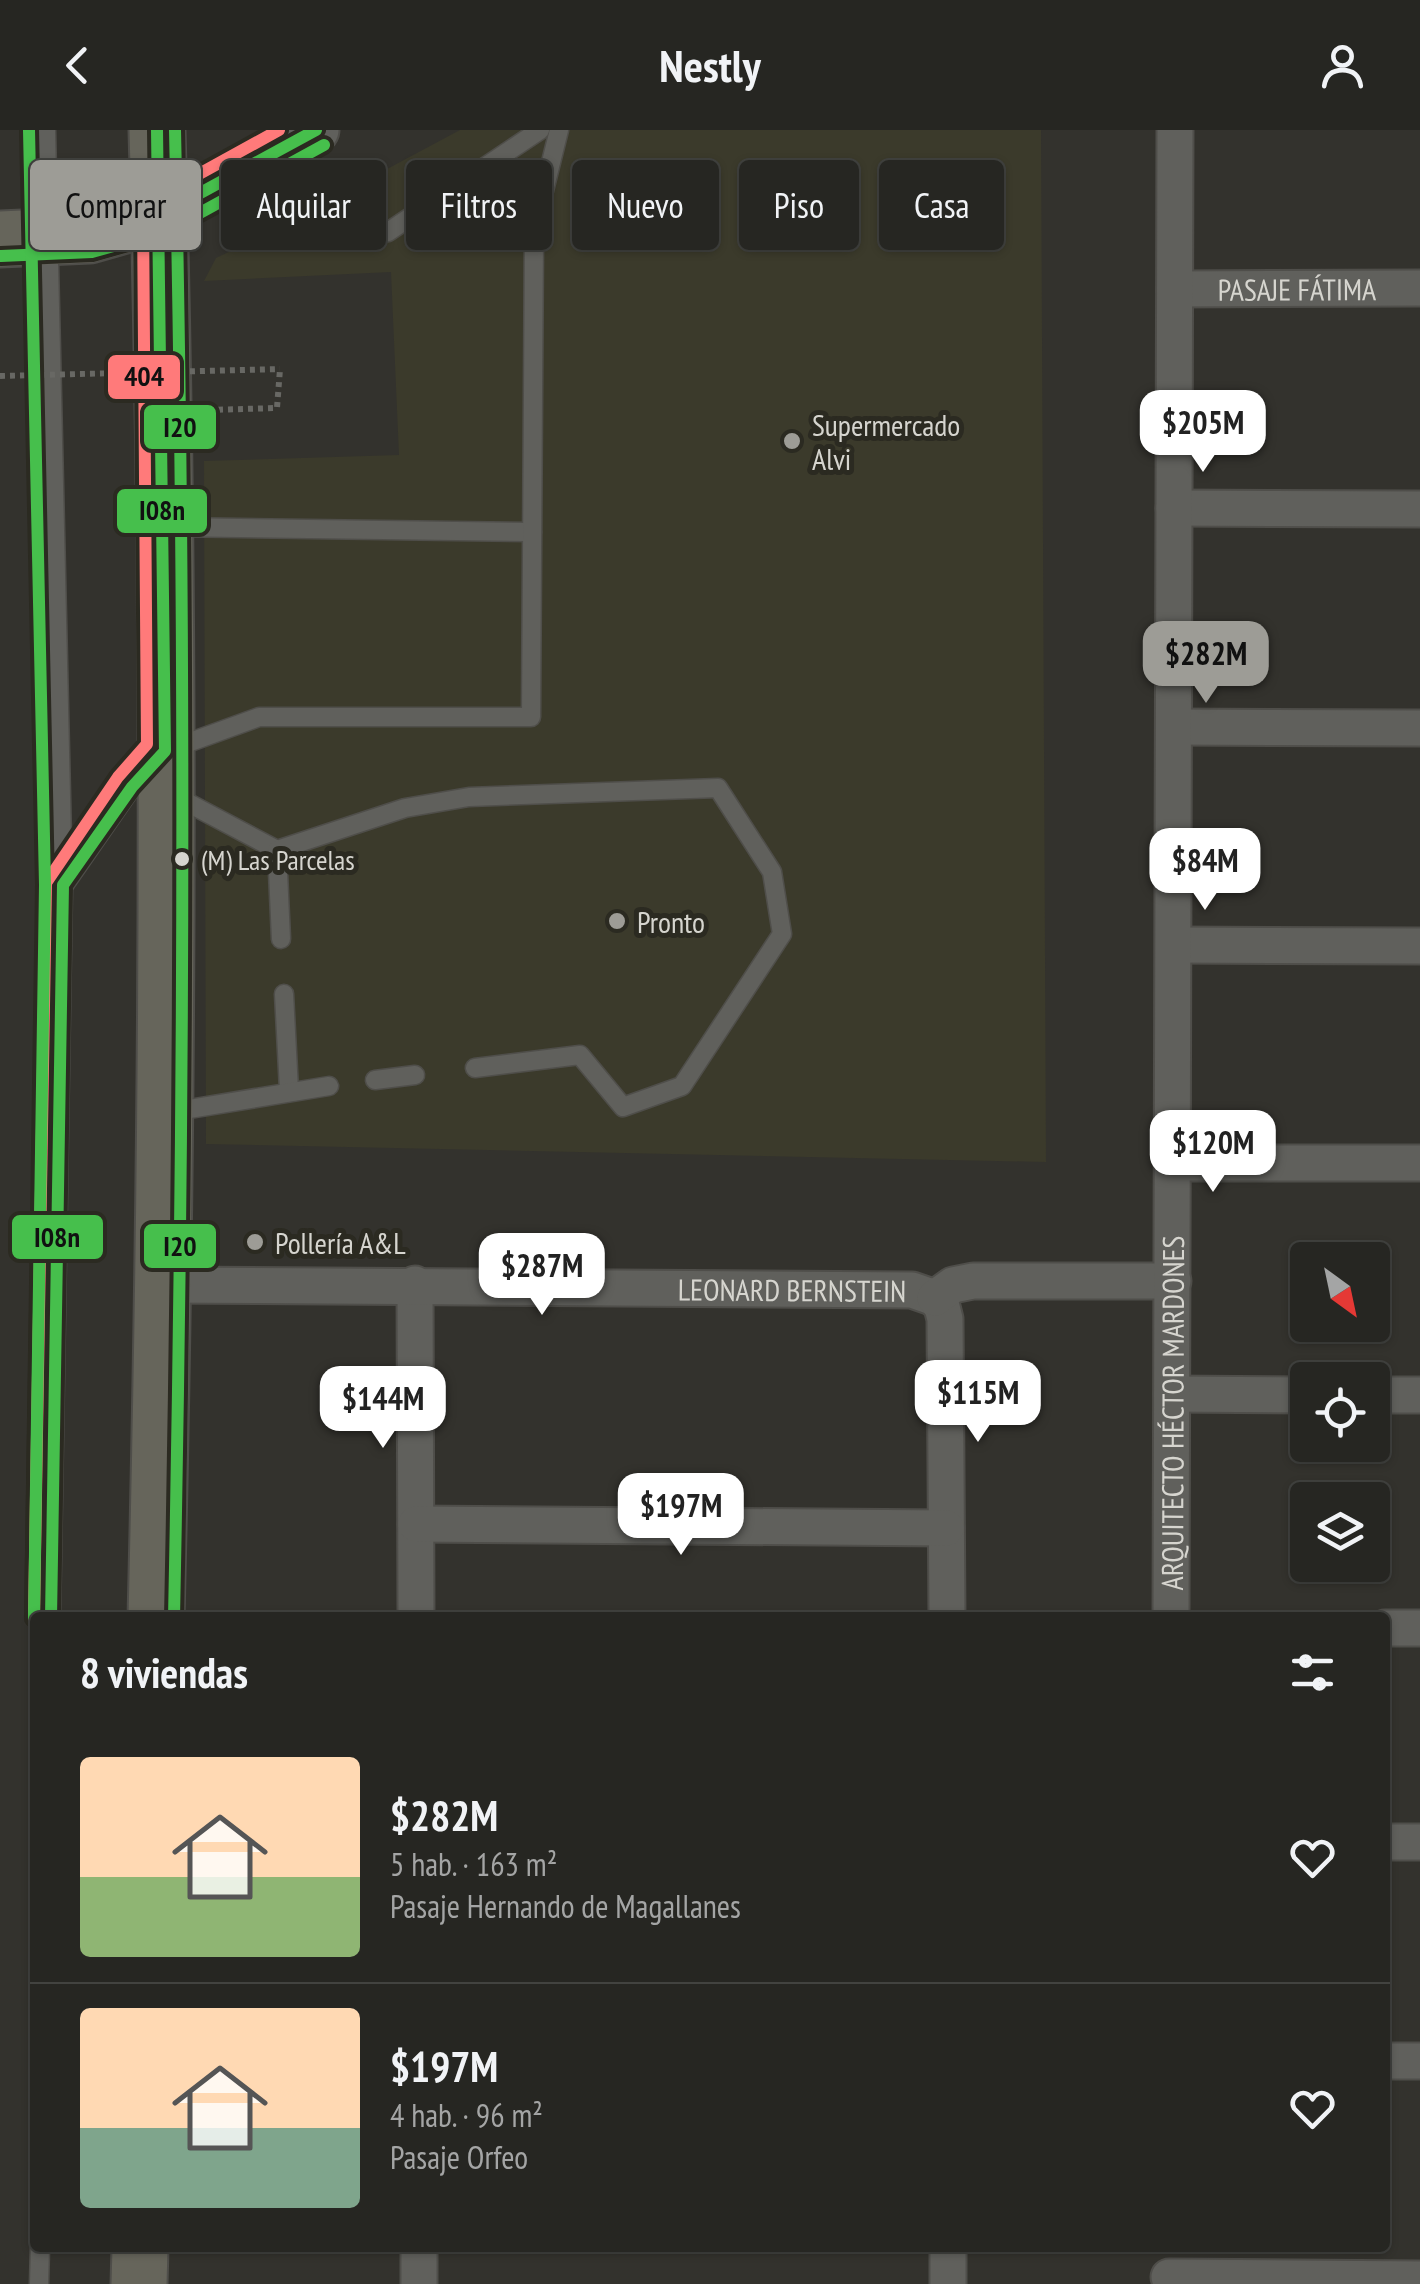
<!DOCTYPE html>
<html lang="es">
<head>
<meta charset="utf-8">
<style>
	body { margin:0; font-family:"PT Sans Narrow",sans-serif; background:#2e2e2a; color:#f1f3f6; height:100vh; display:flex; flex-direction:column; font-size:38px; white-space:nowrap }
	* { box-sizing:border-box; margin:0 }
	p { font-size:32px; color:#a4a5a5 }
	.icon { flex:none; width:55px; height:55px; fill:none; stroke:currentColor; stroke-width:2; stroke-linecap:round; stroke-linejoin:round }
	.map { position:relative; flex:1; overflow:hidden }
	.drawer { position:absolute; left:30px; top:1482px; width:1360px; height:640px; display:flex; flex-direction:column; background:#262622; border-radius:10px; box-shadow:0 2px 8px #0004,0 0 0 2px #424340 }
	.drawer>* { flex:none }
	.top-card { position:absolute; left:30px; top:30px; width:1360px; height:90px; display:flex; gap:20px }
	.needle { width:65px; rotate:147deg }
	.fabs { position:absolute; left:1290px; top:1112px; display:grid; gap:20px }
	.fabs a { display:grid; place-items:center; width:100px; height:100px; border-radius:10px; background:#262622; box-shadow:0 2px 8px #0004,0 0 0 2px #424340; font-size:50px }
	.price { position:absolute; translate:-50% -85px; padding:0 22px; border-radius:20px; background:#fff; color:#222; font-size:32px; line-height:65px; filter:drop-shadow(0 2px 5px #0008) }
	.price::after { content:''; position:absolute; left:50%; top:60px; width:30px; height:22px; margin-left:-15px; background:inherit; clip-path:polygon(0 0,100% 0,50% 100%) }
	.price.selected { background:#9d9c96; color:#111 }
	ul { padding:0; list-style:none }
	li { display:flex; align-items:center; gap:30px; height:250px; padding:0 50px }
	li+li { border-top:2px solid #424340 }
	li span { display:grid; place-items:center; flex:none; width:280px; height:200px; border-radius:10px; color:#555 }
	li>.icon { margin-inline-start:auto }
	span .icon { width:120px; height:120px; fill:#fffc; stroke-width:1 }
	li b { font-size:42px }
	h2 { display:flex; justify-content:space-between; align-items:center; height:120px; padding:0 50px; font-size:42px }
	.chip { padding:0 35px; border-radius:10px; background:#262622; box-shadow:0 2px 8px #0004,0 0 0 2px #424340; font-size:35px; line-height:90px }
	.chip.selected { background:#9d9c96; color:#111 }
	header { display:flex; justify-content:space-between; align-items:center; height:130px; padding:0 50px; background:#262622; font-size:45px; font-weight:700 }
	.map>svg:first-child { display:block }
	.built { fill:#3b3a2b }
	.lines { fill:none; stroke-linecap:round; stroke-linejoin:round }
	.service-casing { stroke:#4f4e4a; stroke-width:21 }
	.minor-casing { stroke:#4f4e4a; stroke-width:39 }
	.tertiary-casing { stroke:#4f4e4a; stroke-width:49 }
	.primary-casing { stroke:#4f4e4a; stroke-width:59 }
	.path { stroke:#686864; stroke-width:6; stroke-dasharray:5 5; stroke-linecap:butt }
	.service { stroke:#60605c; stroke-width:18 }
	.minor { stroke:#60605c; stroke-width:35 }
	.tertiary { stroke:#60605c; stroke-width:45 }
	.primary { stroke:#66655b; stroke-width:55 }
	.path-bridge { stroke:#686864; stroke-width:6; stroke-dasharray:5 5; stroke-linecap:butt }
	.bus-1-casing { stroke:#2b2a21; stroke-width:20 }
	.bus-2-casing { stroke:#2b2a21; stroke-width:20 }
	.bus-3-casing { stroke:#2b2a21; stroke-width:20 }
	.bus-4-casing { stroke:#2b2a21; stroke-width:20 }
	.bus-1 { stroke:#46bf4c; stroke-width:12 }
	.bus-2 { stroke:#46bf4c; stroke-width:12 }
	.bus-3 { stroke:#ff7a7a; stroke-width:12 }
	.bus-4 { stroke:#46bf4c; stroke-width:12 }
	.poi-dot { fill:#9d9c96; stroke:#2b2a21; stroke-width:4 }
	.bus-dot { fill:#d6d5cf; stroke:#2b2a21; stroke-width:4 }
	.labels { text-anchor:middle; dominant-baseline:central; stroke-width:10; stroke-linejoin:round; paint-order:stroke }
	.bus-label { font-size:28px; fill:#d6d5cf; stroke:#2b2a21; text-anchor:start }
	.street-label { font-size:30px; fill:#d6d5cf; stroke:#2b2a21 }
	.poi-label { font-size:30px; fill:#d6d5cf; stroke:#2b2a21; text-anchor:start }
	.line-badge { stroke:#2b2a21; stroke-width:4 }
	.pale-badge-label { font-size:28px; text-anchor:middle; font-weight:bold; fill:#111 }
</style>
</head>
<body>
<header><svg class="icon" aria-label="back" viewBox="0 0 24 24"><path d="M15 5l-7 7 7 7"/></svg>Nestly<svg class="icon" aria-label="person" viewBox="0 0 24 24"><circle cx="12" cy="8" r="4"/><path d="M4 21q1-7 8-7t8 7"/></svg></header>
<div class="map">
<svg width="1420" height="2154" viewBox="0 0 1420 2154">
	<rect width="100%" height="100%" fill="#33322d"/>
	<polygon class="built" points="460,0 1041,0 1046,1032 206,1014 204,331 399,325 391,142 204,151 216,128 260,107"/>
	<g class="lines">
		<g class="service-casing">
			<g id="service">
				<polyline points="46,0 63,755 51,1488"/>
				<polyline points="276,27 388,102 540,0"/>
				<polyline points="172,397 532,402"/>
				<polyline points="171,619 259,587 531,587 534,101 559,0"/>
				<polyline points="175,666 277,720 405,678 469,667 718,658 772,742 782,804 682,956 623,977 580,925 475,938"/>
				<polyline points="277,720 281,809"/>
				<polyline points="64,755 132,657 152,635"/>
				<polyline points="284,864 289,960"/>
				<polyline points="375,950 415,945"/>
				<polyline points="171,982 329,956"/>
				<polyline points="39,2154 40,2118"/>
			</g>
		</g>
		<g class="minor-casing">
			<g id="minor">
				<path id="s1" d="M1175 159 1420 158"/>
				<polyline points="1174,378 1420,379"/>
				<polyline points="1174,597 1420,598"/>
				<polyline points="1174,815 1420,816"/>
				<polyline points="1173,1033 1420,1033"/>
				<polyline points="415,1154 416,1488"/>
				<path id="s2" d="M164 1155 912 1160 935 1168"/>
				<polyline points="935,1168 942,1177 945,1189 947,1488"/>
				<polyline points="935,1168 953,1155 973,1151 1173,1151"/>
				<polyline points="1172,1264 1308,1265"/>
				<polyline points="1372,1265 1420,1265"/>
				<polyline points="416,1394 946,1398"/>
				<path id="s3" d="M1171 1488 1175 0"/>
				<polyline points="1385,1498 1420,1498"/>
				<polyline points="1385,1712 1420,1712"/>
				<polyline points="1385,1931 1420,1931"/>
				<polyline points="419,2118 419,2154"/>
				<polyline points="948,2118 948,2154"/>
				<polyline points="1169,2147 1420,2149"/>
			</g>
		</g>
		<g class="tertiary-casing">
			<polyline id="tertiary" points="160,85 316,0"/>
		</g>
		<g class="primary-casing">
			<g id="primary">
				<polyline points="0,109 89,105 160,85"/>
				<path d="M156 1488C168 992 171 495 157 0"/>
				<polyline points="139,2154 140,2118"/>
			</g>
		</g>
		<polyline class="path" points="208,280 277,278 280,239"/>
		<use href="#service" class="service"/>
		<use href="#minor" class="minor"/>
		<use href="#tertiary" class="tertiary"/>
		<use href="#primary" class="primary"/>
		<polyline class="path-bridge" points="0,246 280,239"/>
		<g class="bus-1-casing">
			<g id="bus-1">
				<polyline points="160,85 316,0"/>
				<polyline points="51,1488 63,755 132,657 165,621 157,0"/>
			</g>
		</g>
		<g class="bus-2-casing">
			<g id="bus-2">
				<polyline points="1,126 92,122 167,101 324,15"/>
				<path d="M174 1488C184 992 186 496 175 0"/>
			</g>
		</g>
		<g class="bus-3-casing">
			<polyline id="bus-3" points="34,1488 46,753 118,647 147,614 143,82 152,70 279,0"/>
		</g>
		<g class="bus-4-casing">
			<polyline id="bus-4" points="29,0 45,755 34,1488"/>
		</g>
		<use href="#bus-1" class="bus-1"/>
		<use href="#bus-2" class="bus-2"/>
		<use href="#bus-3" class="bus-3"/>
		<use href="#bus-4" class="bus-4"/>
	</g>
	<g class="poi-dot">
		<circle cx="792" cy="311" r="10"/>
		<circle cx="617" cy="791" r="10"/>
		<circle cx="255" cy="1112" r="10"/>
	</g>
	<circle class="bus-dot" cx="182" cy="729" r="9"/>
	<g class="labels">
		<g class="bus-label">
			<text x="201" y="729">(M) Las Parcelas</text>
		</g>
		<g class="street-label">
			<text stroke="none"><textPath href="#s1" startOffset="122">PASAJE FÁTIMA</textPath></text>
			<text stroke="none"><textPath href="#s2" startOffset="628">LEONARD BERNSTEIN</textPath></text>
			<text stroke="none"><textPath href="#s3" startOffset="205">ARQUITECTO HÉCTOR MARDONES</textPath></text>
		</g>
		<g class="poi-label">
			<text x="812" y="294">Supermercado<tspan x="812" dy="34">Alvi</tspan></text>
			<text x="637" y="791">Pronto</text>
			<text x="275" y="1112">Pollería A&amp;L</text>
		</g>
	</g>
	<g class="line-badge">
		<rect x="106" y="223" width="76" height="48" rx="10" fill="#ff7a7a"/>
		<rect x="142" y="273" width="76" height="48" rx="10" fill="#46bf4c"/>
		<rect x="115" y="357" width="94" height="48" rx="10" fill="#46bf4c"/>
		<rect x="10" y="1083" width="95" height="48" rx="10" fill="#46bf4c"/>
		<rect x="142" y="1092" width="76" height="48" rx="10" fill="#46bf4c"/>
	</g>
	<g class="pale-badge-label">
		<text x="144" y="256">404</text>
		<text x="180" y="307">I20</text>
		<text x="162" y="390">I08n</text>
		<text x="57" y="1117">I08n</text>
		<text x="180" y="1126">I20</text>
	</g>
</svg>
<div class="fabs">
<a><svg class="needle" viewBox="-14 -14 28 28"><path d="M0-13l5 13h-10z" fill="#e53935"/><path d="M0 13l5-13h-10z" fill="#a4a5a5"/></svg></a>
<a><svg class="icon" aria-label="locate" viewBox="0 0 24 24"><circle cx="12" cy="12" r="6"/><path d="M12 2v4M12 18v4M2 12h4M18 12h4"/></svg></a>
<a><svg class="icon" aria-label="layers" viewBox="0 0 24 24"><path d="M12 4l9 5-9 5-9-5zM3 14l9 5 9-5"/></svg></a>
</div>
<b class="price" style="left:1203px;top:345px">$205M</b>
<b class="price selected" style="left:1206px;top:576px">$282M</b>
<b class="price" style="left:1205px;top:783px">$84M</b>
<b class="price" style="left:1213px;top:1065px">$120M</b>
<b class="price" style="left:542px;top:1188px">$287M</b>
<b class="price" style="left:978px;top:1315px">$115M</b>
<b class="price" style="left:383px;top:1321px">$144M</b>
<b class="price" style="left:681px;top:1428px">$197M</b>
<div class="top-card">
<a class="chip selected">Comprar</a>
<a class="chip">Alquilar</a>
<a class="chip">Filtros</a>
<a class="chip">Nuevo</a>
<a class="chip">Piso</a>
<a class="chip">Casa</a>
</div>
<section class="drawer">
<h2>8 viviendas<svg class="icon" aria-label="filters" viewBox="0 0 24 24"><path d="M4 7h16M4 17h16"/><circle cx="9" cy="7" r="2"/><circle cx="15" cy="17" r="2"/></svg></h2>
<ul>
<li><span style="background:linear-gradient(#ffd9b3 60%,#8fb573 0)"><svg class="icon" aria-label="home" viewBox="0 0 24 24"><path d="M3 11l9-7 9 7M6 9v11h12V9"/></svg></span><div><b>$282M</b><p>5 hab. · 163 m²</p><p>Pasaje Hernando de Magallanes</p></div><svg class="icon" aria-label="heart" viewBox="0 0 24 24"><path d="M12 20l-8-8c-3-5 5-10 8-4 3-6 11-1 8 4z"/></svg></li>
<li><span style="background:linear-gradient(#ffd9b3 60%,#7fa58c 0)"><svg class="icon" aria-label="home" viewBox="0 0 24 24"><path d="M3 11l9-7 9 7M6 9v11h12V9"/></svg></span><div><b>$197M</b><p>4 hab. · 96 m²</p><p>Pasaje Orfeo</p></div><svg class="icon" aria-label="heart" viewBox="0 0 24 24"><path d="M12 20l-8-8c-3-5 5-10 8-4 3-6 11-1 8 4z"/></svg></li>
</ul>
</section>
</div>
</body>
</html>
